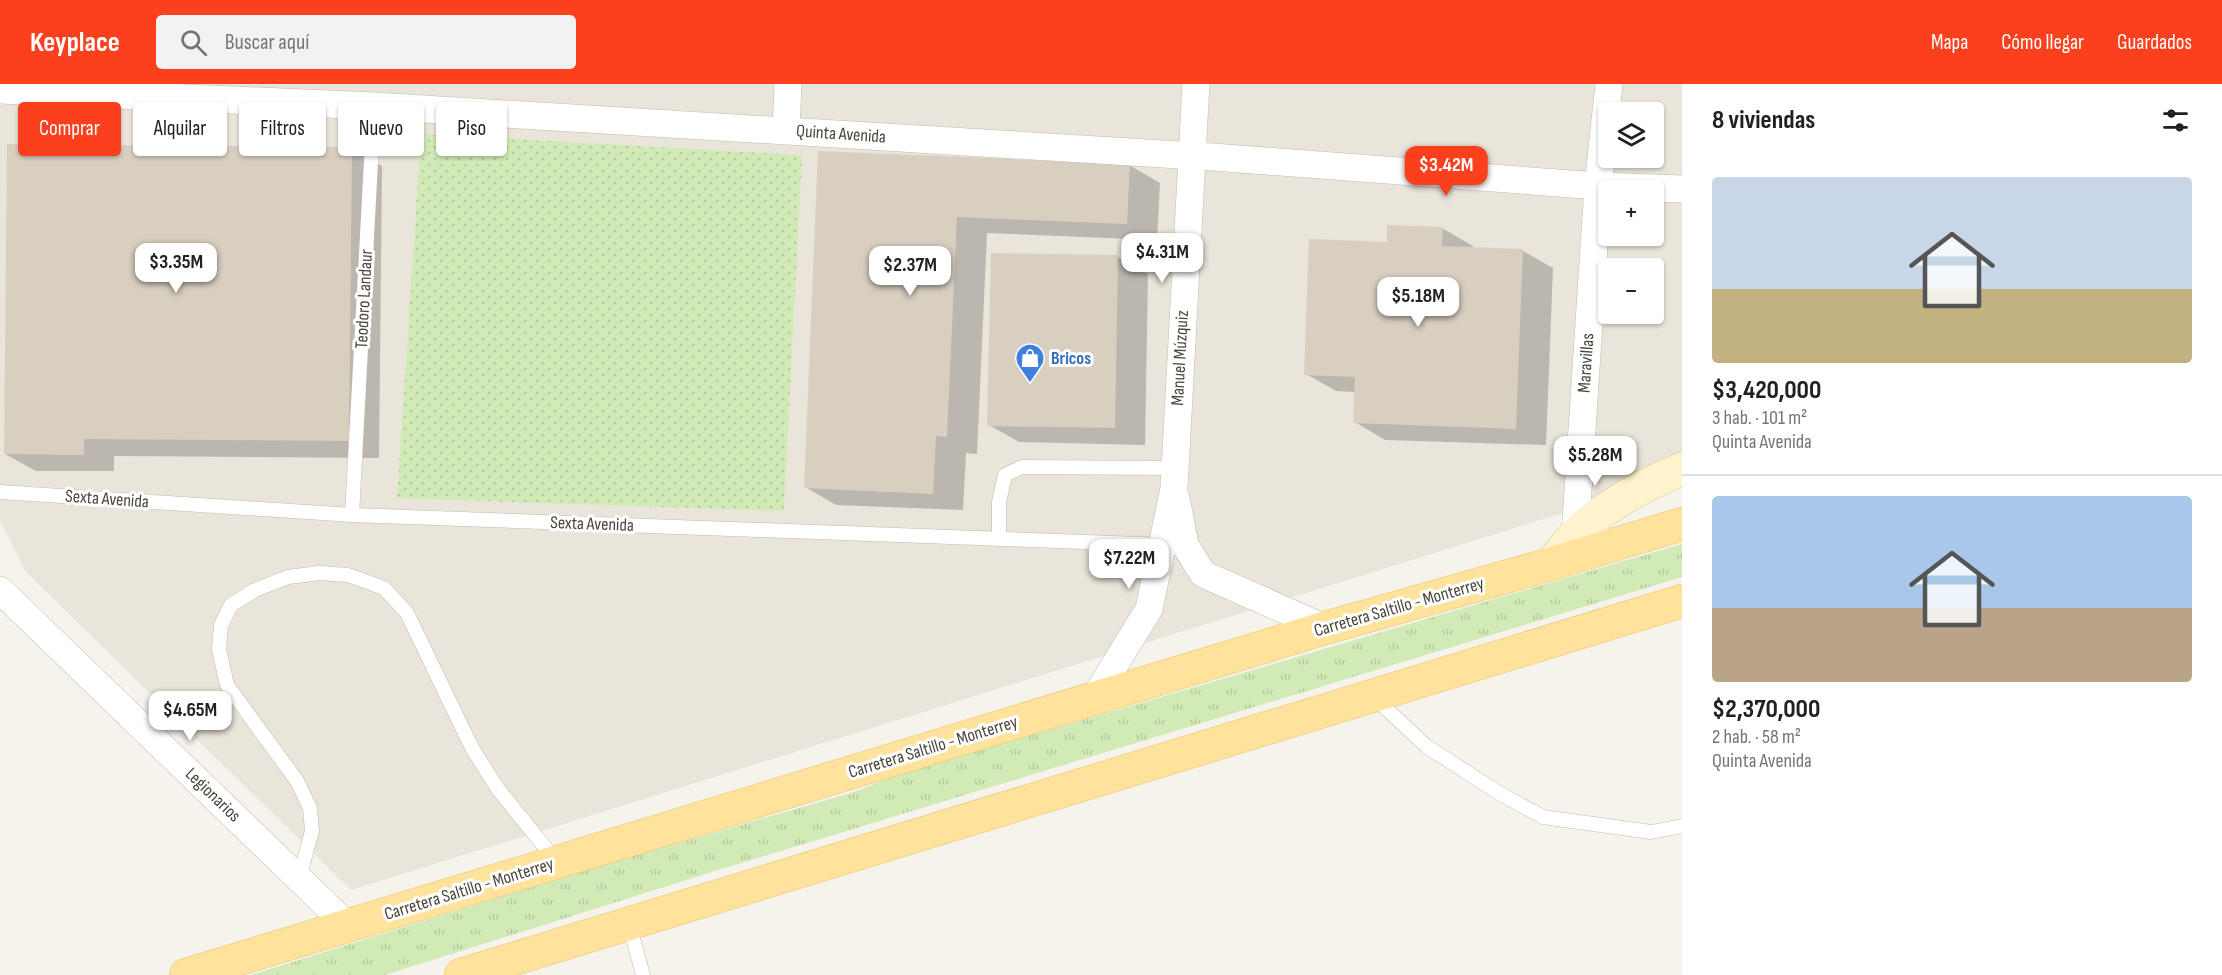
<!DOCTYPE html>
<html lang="es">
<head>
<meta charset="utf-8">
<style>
	body { margin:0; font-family:"Sofia Sans Condensed",sans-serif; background:#f2f2f2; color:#202124; height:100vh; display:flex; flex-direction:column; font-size:22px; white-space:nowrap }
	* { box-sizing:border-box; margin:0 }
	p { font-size:20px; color:#757577 }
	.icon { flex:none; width:33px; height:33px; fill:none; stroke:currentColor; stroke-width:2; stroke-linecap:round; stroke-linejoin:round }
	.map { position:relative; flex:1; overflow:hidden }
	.sheet { display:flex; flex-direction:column; background:#fff; width:540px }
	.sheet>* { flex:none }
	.guide { position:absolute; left:18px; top:18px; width:570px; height:54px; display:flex; gap:12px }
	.buttons { position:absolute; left:1598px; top:18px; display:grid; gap:12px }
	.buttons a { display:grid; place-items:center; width:66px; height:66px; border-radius:6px; background:#fff; box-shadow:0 2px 4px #0004; font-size:30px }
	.price { position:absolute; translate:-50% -51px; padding:0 14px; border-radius:12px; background:#fff; color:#222; font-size:20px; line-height:39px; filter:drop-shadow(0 2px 3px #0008) }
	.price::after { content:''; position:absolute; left:50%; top:36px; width:18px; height:14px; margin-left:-9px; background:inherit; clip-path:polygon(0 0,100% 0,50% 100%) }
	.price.on { background:#fc3f1d; color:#fff }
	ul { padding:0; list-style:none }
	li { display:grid; align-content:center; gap:12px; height:318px; padding:0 30px }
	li+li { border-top:2px solid #e0e0e0 }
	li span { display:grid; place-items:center; height:186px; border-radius:6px; color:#555 }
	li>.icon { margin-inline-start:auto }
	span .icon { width:108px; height:108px; fill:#fffc; stroke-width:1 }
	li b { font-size:26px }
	h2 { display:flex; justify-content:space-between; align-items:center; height:72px; padding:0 30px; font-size:26px }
	.tag { padding:0 21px; border-radius:6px; background:#fff; box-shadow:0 2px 4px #0004; font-size:21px; line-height:54px }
	.tag.on { background:#fc3f1d; color:#fff }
	header { display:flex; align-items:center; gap:36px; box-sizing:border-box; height:84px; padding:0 30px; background:#fc3f1d; color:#fff }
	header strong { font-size:28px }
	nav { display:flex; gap:33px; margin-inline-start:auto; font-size:21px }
	.search { width:420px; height:54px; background:#f2f2f2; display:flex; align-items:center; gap:15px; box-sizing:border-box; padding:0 21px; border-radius:6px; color:#757577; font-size:22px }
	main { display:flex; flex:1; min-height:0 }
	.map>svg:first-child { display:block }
	.residential { fill:#eae5da; fill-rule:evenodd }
	.grass { fill:url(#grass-dots) }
	.park { fill:url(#park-tufts) }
	.shadow { fill:#0003 }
	.building { fill:#d8cfc1 }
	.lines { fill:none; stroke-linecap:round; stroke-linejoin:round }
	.lane-casing { stroke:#c2bbae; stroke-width:15 }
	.street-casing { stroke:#c2bbae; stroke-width:28 }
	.secondary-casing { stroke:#d6c79b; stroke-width:34 }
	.primary-casing { stroke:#e6c16a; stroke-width:34 }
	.lane { stroke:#fff; stroke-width:14 }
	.street { stroke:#fff; stroke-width:27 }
	.secondary { stroke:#fff3cd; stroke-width:33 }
	.primary { stroke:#ffe39c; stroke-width:33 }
	.labels { text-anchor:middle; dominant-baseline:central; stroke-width:6; stroke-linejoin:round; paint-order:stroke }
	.street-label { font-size:18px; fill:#4b4439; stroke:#fff }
	.shop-label { font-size:18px; font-weight:bold; fill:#366cbe; stroke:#fff; text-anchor:start }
</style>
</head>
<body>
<header>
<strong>Keyplace</strong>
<div class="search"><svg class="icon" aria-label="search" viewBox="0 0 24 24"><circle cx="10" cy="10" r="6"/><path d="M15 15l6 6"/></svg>Buscar aquí</div>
<nav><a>Mapa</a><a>Cómo llegar</a><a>Guardados</a></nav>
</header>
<main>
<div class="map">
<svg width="1682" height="891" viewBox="0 0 1682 891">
	<defs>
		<pattern id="grass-dots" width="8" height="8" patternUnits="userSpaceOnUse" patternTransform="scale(1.5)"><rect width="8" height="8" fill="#d2eab5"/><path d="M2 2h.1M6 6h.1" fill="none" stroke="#b6ca9c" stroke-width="1.8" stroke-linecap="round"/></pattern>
		<pattern id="park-tufts" width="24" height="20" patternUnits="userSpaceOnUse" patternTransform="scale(1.5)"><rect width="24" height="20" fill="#d2eab5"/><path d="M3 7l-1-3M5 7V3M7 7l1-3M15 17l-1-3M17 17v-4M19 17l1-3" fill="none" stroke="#b6ca9c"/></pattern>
	</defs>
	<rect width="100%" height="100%" fill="#f6f3ec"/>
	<path class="residential" d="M0 0H1682V392L351 806 25 487 0 436ZM1608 28H1653V74H1608ZM1608 106H1653V152H1608ZM1608 184H1653V230H1608Z"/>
	<polygon class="grass" points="421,50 802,71 784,427 397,414"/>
	<polygon class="park" points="1682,460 1682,493 718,786 385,891 251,891 609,779 854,708 925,680 1049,646"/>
	<g class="shadow">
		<polygon points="352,64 382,82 379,374 114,372 114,387 36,387 5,370"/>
		<polygon points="820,69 1129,81 1160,99 1157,156 987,149 977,370 966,369 963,426 836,421 805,403"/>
		<polygon points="1442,144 1473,162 1473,165 1523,167 1553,184 1546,361 1385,356 1355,338 1356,308 1336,307 1306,290 1388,159"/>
		<polygon points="993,171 1118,173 1148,190 1145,361 1019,358 989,341"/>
	</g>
	<g class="building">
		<polygon points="7,60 352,63 349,357 84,355 84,371 4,370"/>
		<polygon points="818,67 1130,80 1127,140 957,133 947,353 936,352 933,410 804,404"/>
		<polygon points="1387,141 1443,143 1442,162 1523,165 1516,345 1353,339 1355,293 1304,291 1309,155 1387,158"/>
		<polygon points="991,169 1118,171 1115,344 987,342"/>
	</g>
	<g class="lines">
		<g class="lane-casing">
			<g id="lane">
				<polyline points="0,408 352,431 1167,461"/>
				<polyline points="352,431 374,22"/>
				<polyline points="999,455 999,418 1005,391 1022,383 1175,384"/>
				<polyline points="1374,613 1426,662 1499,709 1543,733 1651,748 1682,742"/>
				<polyline points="299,794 312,747 310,724 297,697 227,601 219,565 221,541 231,521 255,506 288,493 319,489 348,491 384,504 407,529 472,664 498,705 556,777"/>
				<polyline points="629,840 643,891"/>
			</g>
		</g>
		<g class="street-casing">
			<g id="street">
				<polyline points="0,6 374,22 1213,73 1598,102 1682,105"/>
				<polyline points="786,46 788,0"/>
				<polyline points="1176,414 1185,461 1203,490 1325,544"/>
				<polyline points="1575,452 1598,102 1609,0"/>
				<polyline points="0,506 348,842"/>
				<polyline points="1095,613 1149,525 1174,404 1196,0"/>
			</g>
		</g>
		<g class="secondary-casing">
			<path id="secondary" d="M1551 480C1559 471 1566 460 1575 451 1605 421 1643 401 1682 385"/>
		</g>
		<g class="primary-casing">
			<g id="primary">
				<polyline points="186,891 1325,544 1551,480 1682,440"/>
				<polyline points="461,891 1682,517"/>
			</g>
		</g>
		<use href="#lane" class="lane"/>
		<use href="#street" class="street"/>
		<use href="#secondary" class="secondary"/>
		<use href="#primary" class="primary"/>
	</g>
	<defs>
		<g id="shop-pin" transform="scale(1.5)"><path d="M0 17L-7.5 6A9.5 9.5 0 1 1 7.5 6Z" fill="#3f7fe0" stroke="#fff"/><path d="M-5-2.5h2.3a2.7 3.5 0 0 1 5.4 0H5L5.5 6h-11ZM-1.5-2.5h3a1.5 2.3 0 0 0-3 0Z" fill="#fff"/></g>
	</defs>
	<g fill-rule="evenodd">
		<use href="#shop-pin" x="1030" y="274"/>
	</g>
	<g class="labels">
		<g class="street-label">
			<text transform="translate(841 50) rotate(4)">Quinta Avenida</text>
			<text transform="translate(364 215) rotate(-87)">Teodoro Landaur</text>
			<text transform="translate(1180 274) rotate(-87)">Manuel Múzquiz</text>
			<text transform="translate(1586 279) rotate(-86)">Maravillas</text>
			<text transform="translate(107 415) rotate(4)">Sexta Avenida</text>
			<text transform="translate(592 440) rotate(2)">Sexta Avenida</text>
			<text transform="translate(1399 523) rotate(-16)">Carretera Saltillo - Monterrey</text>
			<text transform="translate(933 663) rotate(-17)">Carretera Saltillo - Monterrey</text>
			<text transform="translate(213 711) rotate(44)">Legionarios</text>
			<text transform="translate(469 805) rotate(-17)">Carretera Saltillo - Monterrey</text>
		</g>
		<g class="shop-label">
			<text x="1051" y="274">Bricos</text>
		</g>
	</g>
</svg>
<div class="buttons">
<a><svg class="icon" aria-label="layers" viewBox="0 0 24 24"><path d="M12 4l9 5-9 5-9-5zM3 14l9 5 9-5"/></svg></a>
<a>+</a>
<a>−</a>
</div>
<b class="price on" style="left:1446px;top:113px">$3.42M</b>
<b class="price" style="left:1162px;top:200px">$4.31M</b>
<b class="price" style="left:176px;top:210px">$3.35M</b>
<b class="price" style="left:910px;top:213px">$2.37M</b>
<b class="price" style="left:1418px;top:244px">$5.18M</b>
<b class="price" style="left:1595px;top:403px">$5.28M</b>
<b class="price" style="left:1129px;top:506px">$7.22M</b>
<b class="price" style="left:190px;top:658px">$4.65M</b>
<div class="guide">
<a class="tag on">Comprar</a>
<a class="tag">Alquilar</a>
<a class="tag">Filtros</a>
<a class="tag">Nuevo</a>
<a class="tag">Piso</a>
</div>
</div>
<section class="sheet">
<h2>8 viviendas<svg class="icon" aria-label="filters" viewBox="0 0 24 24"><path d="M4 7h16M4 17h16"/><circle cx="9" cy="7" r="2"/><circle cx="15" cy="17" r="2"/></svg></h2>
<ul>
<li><span style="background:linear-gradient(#c9d6e8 60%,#c2b280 0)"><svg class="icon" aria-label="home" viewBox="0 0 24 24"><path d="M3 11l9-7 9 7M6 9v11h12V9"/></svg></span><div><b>$3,420,000</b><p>3 hab. · 101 m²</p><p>Quinta Avenida</p></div></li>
<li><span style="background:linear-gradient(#a9c7e8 60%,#b9a48a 0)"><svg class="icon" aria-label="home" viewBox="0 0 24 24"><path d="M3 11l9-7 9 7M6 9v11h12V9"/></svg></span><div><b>$2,370,000</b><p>2 hab. · 58 m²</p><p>Quinta Avenida</p></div></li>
</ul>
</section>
</main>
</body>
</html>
